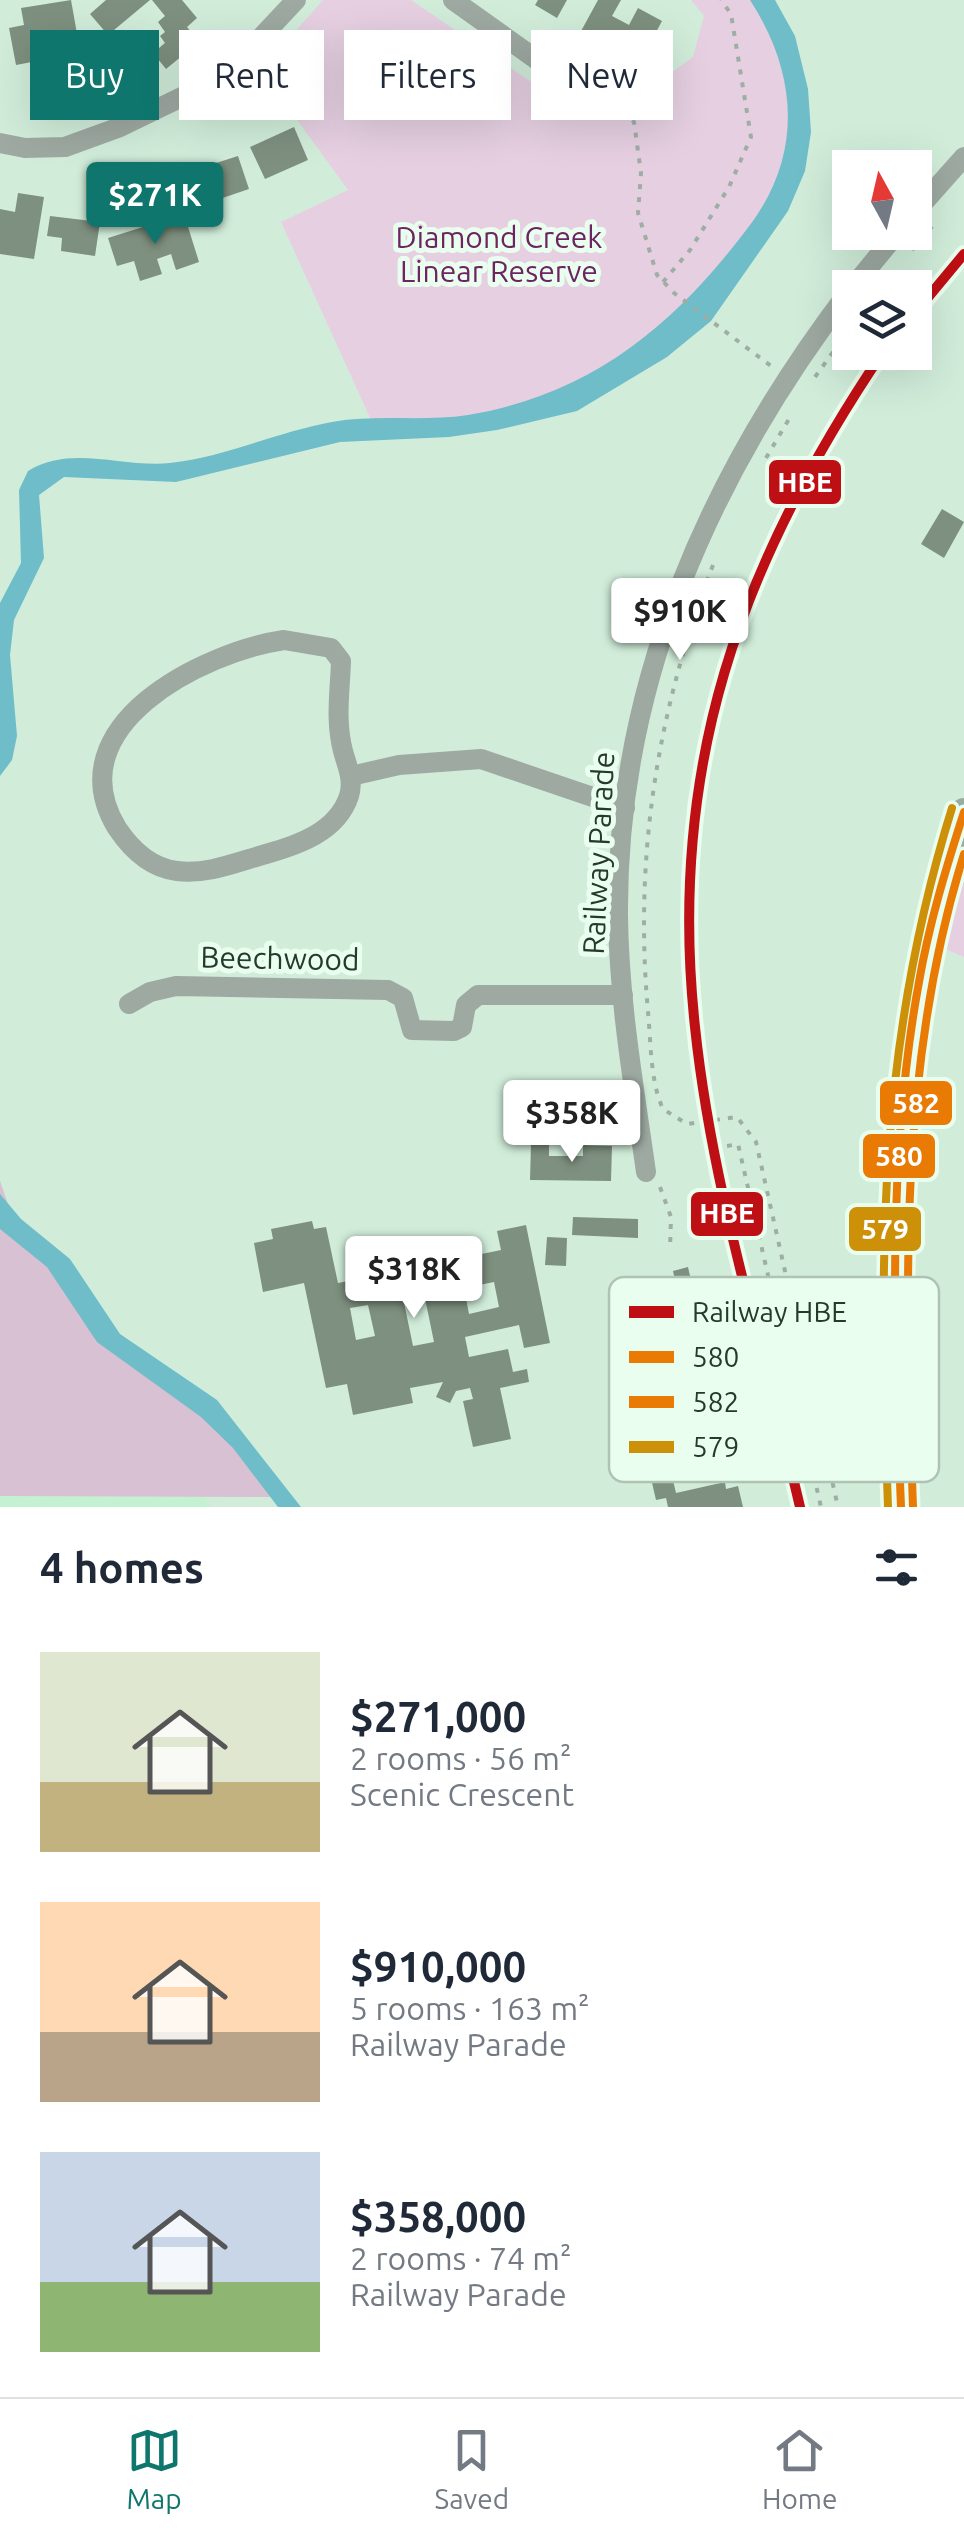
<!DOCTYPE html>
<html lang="en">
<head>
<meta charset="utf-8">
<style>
	body { margin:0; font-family:Ubuntu,sans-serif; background:#f6f6f7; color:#1f2937; height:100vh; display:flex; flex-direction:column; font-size:38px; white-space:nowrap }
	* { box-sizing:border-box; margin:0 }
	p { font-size:32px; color:#747a83 }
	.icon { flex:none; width:55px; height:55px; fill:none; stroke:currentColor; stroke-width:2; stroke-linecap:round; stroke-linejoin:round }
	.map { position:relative; height:1507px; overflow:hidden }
	.panel { display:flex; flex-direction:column; background:#fff; flex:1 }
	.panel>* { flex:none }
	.guide { position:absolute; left:30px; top:30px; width:905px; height:90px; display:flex; gap:20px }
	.needle { width:65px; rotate:352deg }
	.controls { position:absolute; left:832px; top:150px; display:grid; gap:20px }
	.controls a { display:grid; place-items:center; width:100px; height:100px; border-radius:0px; background:#fff; box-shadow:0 10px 40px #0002; font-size:50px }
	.price { position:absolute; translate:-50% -85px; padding:0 22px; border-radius:10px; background:#fff; color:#222; font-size:32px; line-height:65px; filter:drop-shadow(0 2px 5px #0008) }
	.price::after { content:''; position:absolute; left:50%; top:60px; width:30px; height:22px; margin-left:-15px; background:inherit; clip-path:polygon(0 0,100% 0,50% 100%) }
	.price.current { background:#0f766e; color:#fff }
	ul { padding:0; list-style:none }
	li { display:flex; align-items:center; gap:30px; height:250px; padding:0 40px }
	li span { display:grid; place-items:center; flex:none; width:280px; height:200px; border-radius:0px; color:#555 }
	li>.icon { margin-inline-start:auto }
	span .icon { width:120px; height:120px; fill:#fffc; stroke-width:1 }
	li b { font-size:42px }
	h2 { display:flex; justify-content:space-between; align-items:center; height:120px; padding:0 40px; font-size:42px }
	.tag { padding:0 35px; border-radius:0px; background:#fff; box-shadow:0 10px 40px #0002; font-size:35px; line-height:90px }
	.tag.current { background:#0f766e; color:#fff }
	.tabs { display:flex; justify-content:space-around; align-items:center; height:140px; border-top:2px solid #e0e1e3; background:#fff; font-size:28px; color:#747a83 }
	.tabs a { display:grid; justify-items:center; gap:5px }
	.tabs .current { color:#0f766e }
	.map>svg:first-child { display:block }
	.built { fill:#c3f1d2 }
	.green { fill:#e5cfe1 }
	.forest { fill:#d7c1d3 }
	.water { fill:#6ebdc8 }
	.building { fill:#7e907f; fill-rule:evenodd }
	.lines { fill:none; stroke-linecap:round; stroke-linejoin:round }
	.path { stroke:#9faea4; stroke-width:4; stroke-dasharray:5 8; stroke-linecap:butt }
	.minor { stroke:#9ea9a2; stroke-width:20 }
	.major { stroke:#9aaca0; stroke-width:28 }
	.bus-1-casing { stroke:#e9feef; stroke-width:15 }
	.bus-2-casing { stroke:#e9feef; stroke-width:15 }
	.bus-3-casing { stroke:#e9feef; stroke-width:15 }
	.bus-1 { stroke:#e97b04; stroke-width:8 }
	.bus-2 { stroke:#e97b04; stroke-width:8 }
	.bus-3 { stroke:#cd9009; stroke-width:8 }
	.rail-1-casing { stroke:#e9feef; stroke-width:18 }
	.rail-1 { stroke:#be1014; stroke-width:10 }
	.labels { text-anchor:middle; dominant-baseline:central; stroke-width:10; stroke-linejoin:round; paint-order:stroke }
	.park-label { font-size:30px; fill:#6d2461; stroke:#e9feef }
	.street-label { font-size:30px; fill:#253a2c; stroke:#e9feef }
	.key { fill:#e9feef; stroke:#aec3b4; stroke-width:2.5 }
	.key-label { font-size:28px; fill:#253a2c }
	.line-badge { stroke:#e9feef; stroke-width:4 }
	.badge-label { font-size:28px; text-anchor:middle; font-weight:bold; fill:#fff }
</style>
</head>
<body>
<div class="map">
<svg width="964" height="1507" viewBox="0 0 964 1507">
	<rect width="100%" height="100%" fill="#d1edda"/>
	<polygon class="built" points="0,1496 204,1497 212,1507 0,1507"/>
	<g class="green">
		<polygon points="323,0 411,0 583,117 611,80 644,92 693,57 704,16 691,0 765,0 795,77 792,177 710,302 528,414 372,422 281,222 348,190 261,70"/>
		<polygon points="964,868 964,957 938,946"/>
	</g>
	<polygon class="forest" points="0,1181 14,1221 95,1321 172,1373 284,1497 0,1496"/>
	<g class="water">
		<path d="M750 0H775L795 36 808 89 811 132 805 171 788 211 711 321 667 357 577 411 497 430 449 437 340 442 176 482 64 477 39 495 44 558 14 620 10 655 17 736 12 760 0 776V603L21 563 19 490 28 471C71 444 123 468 170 463 225 457 277 432 332 422 377 414 423 422 468 415 593 394 676 324 750 225 803 154 798 74 750 0Z"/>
		<polygon points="0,1194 21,1219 70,1259 120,1334 217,1400 301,1507 278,1507 233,1448 201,1417 97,1342 47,1267 0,1229"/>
	</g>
	<g class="building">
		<polygon points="71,0 82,62 55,67 53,58 16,65 9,28 24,25 21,8"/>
		<polygon points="106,0 150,0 108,35 90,14"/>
		<polygon points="152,0 182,0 197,18 187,27 199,42 166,69 153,53 165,43 160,36 165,32 158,22 165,16"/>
		<polygon points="538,0 567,0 557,18 535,5"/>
		<polygon points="598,0 621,0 612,16 629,25 638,8 662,21 639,64 580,33"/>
		<polygon points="294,127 308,160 265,179 250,147"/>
		<polygon points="238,156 249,189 199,206 188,172"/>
		<polygon points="18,193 44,197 34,259 0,254 0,209 15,212"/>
		<polygon points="184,214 199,262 176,270 171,254 157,259 162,274 140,281 134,261 117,266 108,238"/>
		<polygon points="50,216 100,222 95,256 61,251 62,238 47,236"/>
		<polygon points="942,509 964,522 944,558 921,544"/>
		<polygon points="531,1144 549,1144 549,1156 583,1156 583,1145 612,1146 611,1181 530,1180"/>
		<polygon points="573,1217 638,1219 638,1238 572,1235"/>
		<path d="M312 1221 314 1229 326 1227 338 1283 374 1276 370 1256 394 1251 398 1272 419 1267 415 1247 438 1242 443 1262 501 1250 497 1231 526 1225 550 1343 524 1348 519 1325 465 1337 469 1357 508 1349 513 1372 527 1369 529 1382 500 1388 511 1439 473 1447 463 1401 473 1399 470 1388 456 1391 450 1403 436 1397 443 1382 410 1388 413 1403 353 1415 347 1384 326 1388 304 1283 263 1292 254 1243 273 1239 271 1229ZM494 1282 499 1307 469 1314 464 1288ZM422 1284 434 1342 413 1346 401 1288ZM368 1305 375 1336 356 1340 350 1308Z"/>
		<polygon points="547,1237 567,1238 566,1266 545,1265"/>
		<polygon points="688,1267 705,1343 697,1344 707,1386 714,1385 729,1450 722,1451 725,1462 710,1465 690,1376 638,1388 636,1381 626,1383 622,1367 684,1353 668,1282 675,1280 673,1271"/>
		<polygon points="655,1404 676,1493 725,1482 726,1489 738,1486 743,1507 668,1507 666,1498 656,1500 635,1409"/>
	</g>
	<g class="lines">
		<g class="path">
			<polyline points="578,87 611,100 634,122 641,173 638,213 657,275 674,293 771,366"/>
			<polyline points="912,250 935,223"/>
			<polyline points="663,282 690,250 729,187 751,137 731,14 721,0"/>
			<polyline points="815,377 836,348"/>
			<polyline points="766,458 789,419"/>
			<path d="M713 565C657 711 634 856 648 1012 651 1042 650 1081 663 1109L687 1124 737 1117 756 1142 838 1507"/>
			<polyline points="727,1146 738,1144 821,1507"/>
			<polyline points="660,1187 671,1217 670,1250"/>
		</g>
		<g class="minor">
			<polyline points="453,0 561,77"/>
			<polyline points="0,143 25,148 65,147 120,127 225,76 296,0"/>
			<polyline points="915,212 964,157"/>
			<polyline points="852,288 898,232"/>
			<path d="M284 640 331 648 341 661C340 692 335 720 343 751 347 766 354 780 349 796 337 832 298 845 266 854 237 862 207 875 177 871 151 868 131 849 117 828 55 726 203 652 284 640Z"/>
			<polyline points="351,776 399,765 481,759 625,808"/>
			<polyline points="129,1004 150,992 176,986 388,990 403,998 412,1030 454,1031 462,1027 466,1005 478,995 623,995"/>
			<path d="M646 1172C634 1087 619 1002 618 916 616 683 711 472 850 290"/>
		</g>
		<path class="major" d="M901 1507C891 1275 883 1034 964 812"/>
		<g class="bus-1-casing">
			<path id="bus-1" d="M901 1507C894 1332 887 1154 919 982 929 924 946 868 964 812"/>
		</g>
		<g class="bus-2-casing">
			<path id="bus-2" d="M913 1507C905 1288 898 1065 964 854"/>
		</g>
		<g class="bus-3-casing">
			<path id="bus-3" d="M888 1507C879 1258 877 1049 952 808"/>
		</g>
		<use href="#bus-1" class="bus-1"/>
		<use href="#bus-2" class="bus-2"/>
		<use href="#bus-3" class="bus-3"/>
		<g class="rail-1-casing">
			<g id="rail-1">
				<polyline points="915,313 964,254"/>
				<path d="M800 1507C763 1348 712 1190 695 1027 667 768 739 565 883 352"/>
			</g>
		</g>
		<use href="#rail-1" class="rail-1"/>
	</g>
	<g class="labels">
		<g class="park-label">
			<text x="499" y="237">Diamond Creek<tspan x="499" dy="34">Linear Reserve</tspan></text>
		</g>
		<g class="street-label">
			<text transform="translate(598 853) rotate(-87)">Railway Parade</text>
			<text transform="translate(280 958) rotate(1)">Beechwood</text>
		</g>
	</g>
	<rect x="609" y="1277" width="330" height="205" rx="15" class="key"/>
	<rect x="629" y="1306" width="45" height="12" fill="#be1014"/>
	<rect x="629" y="1351" width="45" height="12" fill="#e97b04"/>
	<rect x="629" y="1396" width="45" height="12" fill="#e97b04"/>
	<rect x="629" y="1441" width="45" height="12" fill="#cd9009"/>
	<g class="key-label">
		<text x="692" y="1322">Railway HBE</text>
		<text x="692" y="1367">580</text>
		<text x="692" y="1412">582</text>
		<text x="692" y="1457">579</text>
	</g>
	<g class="line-badge">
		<rect x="767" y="458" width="76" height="48" rx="10" fill="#be1014"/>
		<rect x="878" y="1079" width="76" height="48" rx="10" fill="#e97b04"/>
		<rect x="861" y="1132" width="76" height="48" rx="10" fill="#e97b04"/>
		<rect x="689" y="1190" width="76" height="48" rx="10" fill="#be1014"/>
		<rect x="847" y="1205" width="76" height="48" rx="10" fill="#cd9009"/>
	</g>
	<g class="badge-label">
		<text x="805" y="492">HBE</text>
		<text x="916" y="1113">582</text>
		<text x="899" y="1166">580</text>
		<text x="727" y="1223">HBE</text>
		<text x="885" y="1239">579</text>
	</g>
</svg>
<div class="controls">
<a><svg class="needle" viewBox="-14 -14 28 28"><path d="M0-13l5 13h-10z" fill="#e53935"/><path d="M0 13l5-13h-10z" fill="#747a83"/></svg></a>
<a><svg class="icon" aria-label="layers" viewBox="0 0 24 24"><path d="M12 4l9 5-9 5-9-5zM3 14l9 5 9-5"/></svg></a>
</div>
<b class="price current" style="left:155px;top:247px">$271K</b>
<b class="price" style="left:680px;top:663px">$910K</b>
<b class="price" style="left:572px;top:1165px">$358K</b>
<b class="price" style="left:414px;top:1321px">$318K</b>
<div class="guide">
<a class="tag current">Buy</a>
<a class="tag">Rent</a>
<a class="tag">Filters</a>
<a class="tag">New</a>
</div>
</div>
<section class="panel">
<h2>4 homes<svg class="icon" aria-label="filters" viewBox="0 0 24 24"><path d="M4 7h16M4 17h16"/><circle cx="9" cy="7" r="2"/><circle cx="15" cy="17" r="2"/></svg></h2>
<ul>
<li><span style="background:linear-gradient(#dfe7d0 65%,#c2b280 0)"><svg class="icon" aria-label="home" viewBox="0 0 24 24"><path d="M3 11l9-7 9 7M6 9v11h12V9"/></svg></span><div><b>$271,000</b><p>2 rooms · 56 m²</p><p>Scenic Crescent</p></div></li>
<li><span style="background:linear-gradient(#ffd9b3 65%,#b9a48a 0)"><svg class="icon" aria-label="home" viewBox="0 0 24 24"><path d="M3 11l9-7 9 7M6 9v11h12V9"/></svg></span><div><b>$910,000</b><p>5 rooms · 163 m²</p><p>Railway Parade</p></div></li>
<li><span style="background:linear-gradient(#c9d6e8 65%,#8fb573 0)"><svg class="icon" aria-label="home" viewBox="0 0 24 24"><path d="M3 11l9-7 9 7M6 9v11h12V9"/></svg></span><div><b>$358,000</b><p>2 rooms · 74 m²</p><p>Railway Parade</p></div></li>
</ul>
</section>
<nav class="tabs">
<a class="current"><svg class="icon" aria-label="map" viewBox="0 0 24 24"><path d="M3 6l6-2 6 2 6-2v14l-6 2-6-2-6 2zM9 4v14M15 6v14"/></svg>Map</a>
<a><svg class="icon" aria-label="saved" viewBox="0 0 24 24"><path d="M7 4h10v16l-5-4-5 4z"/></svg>Saved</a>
<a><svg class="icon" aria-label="home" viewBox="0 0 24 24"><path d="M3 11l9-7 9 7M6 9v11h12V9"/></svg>Home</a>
</nav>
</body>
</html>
